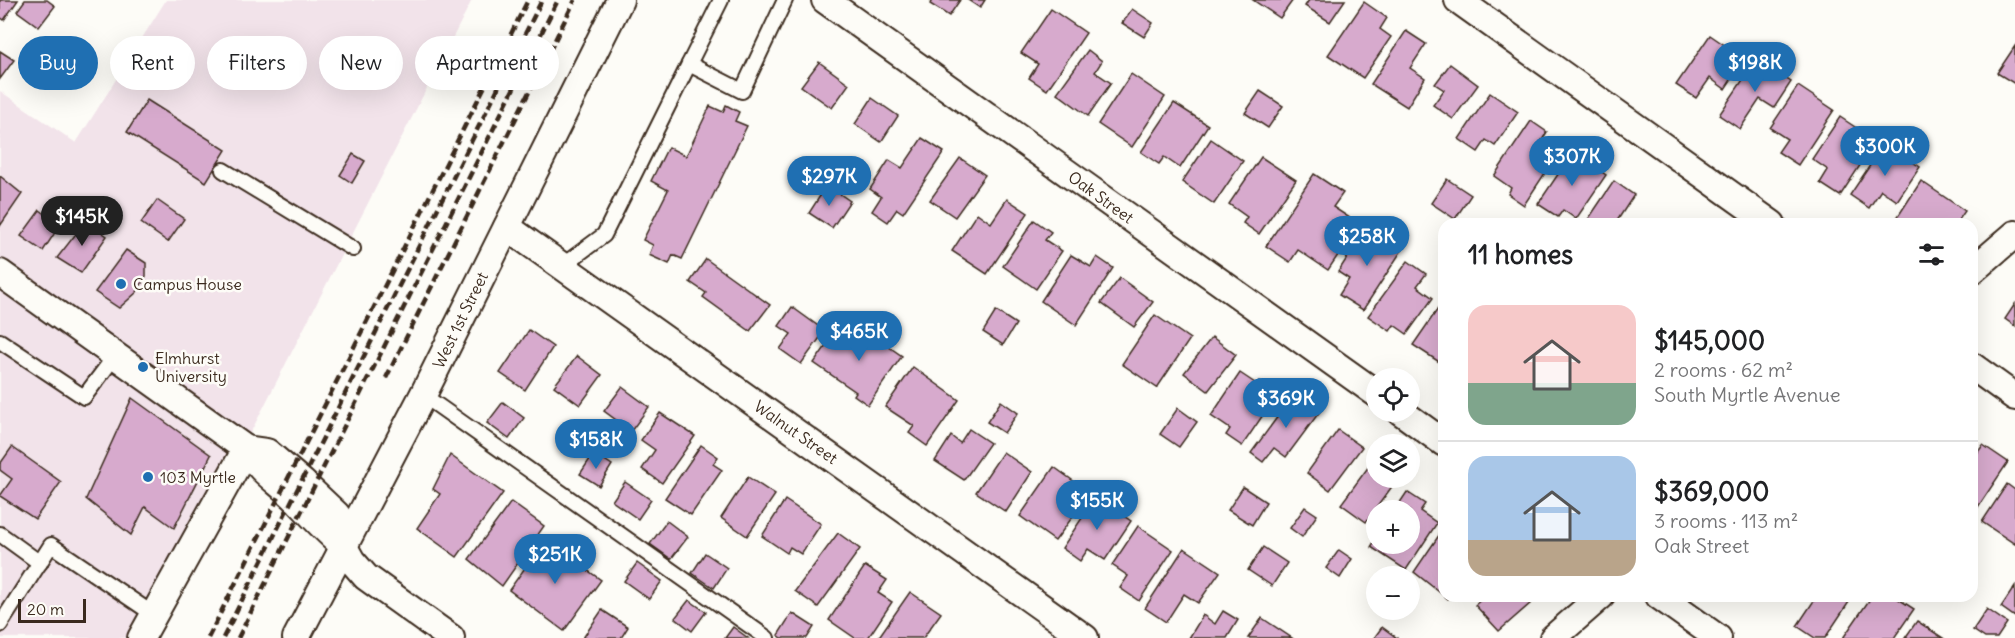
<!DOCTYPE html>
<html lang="en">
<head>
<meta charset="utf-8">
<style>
	body { margin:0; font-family:Delius,sans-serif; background:#f2f2f2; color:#202124; height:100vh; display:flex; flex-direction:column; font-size:22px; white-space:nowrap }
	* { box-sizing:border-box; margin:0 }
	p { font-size:20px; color:#757577 }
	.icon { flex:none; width:33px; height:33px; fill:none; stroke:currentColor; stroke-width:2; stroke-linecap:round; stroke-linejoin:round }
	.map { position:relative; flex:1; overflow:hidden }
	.panel { position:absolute; left:1438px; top:218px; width:540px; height:384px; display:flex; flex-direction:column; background:#fff; border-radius:18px; box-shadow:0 6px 24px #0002 }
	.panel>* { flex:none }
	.guide { position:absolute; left:18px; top:36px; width:570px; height:54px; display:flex; gap:12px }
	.fabs { position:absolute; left:1366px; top:368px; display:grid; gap:12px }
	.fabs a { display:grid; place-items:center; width:54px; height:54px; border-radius:50%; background:#fff; box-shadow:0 6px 24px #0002; font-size:30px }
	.scale { position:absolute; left:18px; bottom:15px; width:68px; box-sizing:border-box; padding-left:6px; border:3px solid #3b2a1e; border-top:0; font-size:16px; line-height:21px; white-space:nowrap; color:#3b2a1e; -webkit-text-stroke:4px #fdfcf7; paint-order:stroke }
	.price { position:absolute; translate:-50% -51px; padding:0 14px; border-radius:21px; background:#1f6fb2; color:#fff; font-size:20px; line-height:39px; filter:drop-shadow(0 2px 3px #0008) }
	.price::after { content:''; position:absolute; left:50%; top:36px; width:18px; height:14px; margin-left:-9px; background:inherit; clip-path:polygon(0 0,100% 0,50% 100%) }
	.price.active { background:#222; color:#fff }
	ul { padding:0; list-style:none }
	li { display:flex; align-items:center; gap:18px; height:150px; padding:0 30px }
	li+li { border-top:2px solid #e0e0e0 }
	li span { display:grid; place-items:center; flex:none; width:168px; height:120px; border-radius:18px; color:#555 }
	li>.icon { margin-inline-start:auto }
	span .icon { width:72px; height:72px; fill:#fffc; stroke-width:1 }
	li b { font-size:26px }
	h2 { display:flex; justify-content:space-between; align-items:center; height:72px; padding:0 30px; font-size:26px }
	.tag { padding:0 21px; border-radius:27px; background:#fff; box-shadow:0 6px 24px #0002; font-size:21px; line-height:54px }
	.tag.active { background:#1f6fb2; color:#fff }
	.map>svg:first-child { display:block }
	.built { fill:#f2e3ea }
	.building { fill:#d7aacd; stroke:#3b2a1e; stroke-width:1.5 }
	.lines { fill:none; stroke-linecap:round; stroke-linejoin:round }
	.lane-casing { stroke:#3b2a1e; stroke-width:18 }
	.street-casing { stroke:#3b2a1e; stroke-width:30 }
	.lane { stroke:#fdfcf7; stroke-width:14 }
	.street { stroke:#fdfcf7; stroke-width:26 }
	.rail { stroke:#3b2a1e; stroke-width:4.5; stroke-dasharray:9 4.5; stroke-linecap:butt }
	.poi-dot { fill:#1f6fb2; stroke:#fdfcf7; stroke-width:2 }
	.labels { text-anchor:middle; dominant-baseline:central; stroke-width:5; stroke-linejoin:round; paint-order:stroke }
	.street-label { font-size:16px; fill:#3b2a1e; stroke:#fdfcf7 }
	.poi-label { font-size:16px; fill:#3b2a1e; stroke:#fdfcf7; text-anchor:start }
</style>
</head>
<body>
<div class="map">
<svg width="2015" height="638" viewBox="0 0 2015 638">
	<rect width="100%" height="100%" fill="#fdfcf7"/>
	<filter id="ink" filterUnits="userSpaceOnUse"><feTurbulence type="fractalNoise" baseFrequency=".0167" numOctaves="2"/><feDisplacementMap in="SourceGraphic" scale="12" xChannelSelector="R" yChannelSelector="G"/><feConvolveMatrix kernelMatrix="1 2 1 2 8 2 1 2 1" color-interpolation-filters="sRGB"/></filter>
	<g filter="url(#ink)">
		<polygon class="built" points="166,0 472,0 239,455 137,638 0,638 0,91 76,143"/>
		<g class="building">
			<polygon points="0,0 18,0 4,20 0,17"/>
			<polygon points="25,0 47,0 55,6 39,27 17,11"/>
			<polygon points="932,0 960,0 949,16 930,4"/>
			<polygon points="968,0 985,0 980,8"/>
			<polygon points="1253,0 1293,0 1280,18"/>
			<polygon points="1309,0 1345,0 1330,22 1305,6"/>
			<polygon points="1364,2 1387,18 1380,29 1391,37 1363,78 1328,55"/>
			<polygon points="1051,9 1086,33 1047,90 1029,78 1038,64 1021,53"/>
			<polygon points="1132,9 1153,23 1144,37 1122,23"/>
			<polygon points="1406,31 1426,44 1410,68 1425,78 1407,107 1371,84"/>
			<polygon points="1710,35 1745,59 1725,89 1710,78 1696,98 1676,85"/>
			<polygon points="2015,46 2015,84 1997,73"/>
			<polygon points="1088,50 1102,61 1095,72 1111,83 1088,116 1057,93"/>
			<polygon points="0,51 14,60 0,79"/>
			<polygon points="1757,59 1791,82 1774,108 1760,99 1740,129 1719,115"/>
			<polygon points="819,62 849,84 832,108 801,86"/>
			<polygon points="1450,64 1478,85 1453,119 1433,105 1444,90 1435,84"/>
			<polygon points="1131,74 1165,97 1132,147 1098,124"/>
			<polygon points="1798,86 1834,110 1798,165 1778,152 1787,139 1770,128"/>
			<polygon points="1260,91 1283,106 1268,128 1245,113"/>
			<polygon points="1490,93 1518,112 1495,146 1486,140 1478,152 1459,139"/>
			<polygon points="872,98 898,116 881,142 855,124"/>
			<polygon points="147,100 226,150 206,182 127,132"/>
			<polygon points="1174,103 1208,125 1180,168 1164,157 1159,164 1141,152"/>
			<polygon points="726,105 739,112 735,121 747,126 682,259 673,255 669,264 649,255 653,245 643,240 668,190 651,181 668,147 686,156 710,106 723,112"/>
			<polygon points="1840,117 1876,141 1840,196 1820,183 1828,170 1812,159"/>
			<polygon points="1531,121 1547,132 1542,140 1559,152 1524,205 1508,194 1511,188 1494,176"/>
			<polygon points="922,138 944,152 903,213 897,209 888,222 872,211 881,197 870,189 889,160 902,168"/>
			<polygon points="1211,139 1243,161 1214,204 1182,182"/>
			<polygon points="1885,143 1920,167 1897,201 1881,190 1869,208 1850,195"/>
			<polygon points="1573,152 1606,175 1576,219 1563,210 1558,217 1538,204"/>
			<polygon points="353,154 365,161 352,183 340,175"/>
			<polygon points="1261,157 1296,180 1259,234 1243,223 1247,217 1229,204"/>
			<polygon points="960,158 985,175 955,217 930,200"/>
			<polygon points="1314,174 1343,193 1333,207 1359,224 1328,270 1298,250 1290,262 1266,246"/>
			<polygon points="0,176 22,194 0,226"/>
			<polygon points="1447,179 1471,195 1455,219 1431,203"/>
			<polygon points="1614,181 1634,195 1617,221 1620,224 1585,224"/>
			<polygon points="1921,181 1965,211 1956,224 1893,224"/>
			<polygon points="827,185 850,201 832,228 809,213"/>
			<polygon points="1007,199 1028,213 987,274 952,251 977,213 991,223"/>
			<polygon points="157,200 184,219 168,242 141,223"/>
			<polygon points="40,210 60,225 43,251 21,236"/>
			<polygon points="1034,220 1051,232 1045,240 1062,251 1036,289 1003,266"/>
			<polygon points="86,221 107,236 81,273 57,258"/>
			<polygon points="1367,227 1402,250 1363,310 1339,295 1349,279 1338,272"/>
			<polygon points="126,250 146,263 146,276 137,292 119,308 95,292"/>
			<polygon points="1071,255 1091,267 1097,257 1113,268 1076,325 1041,301"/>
			<polygon points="706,259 770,305 750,331 703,297 706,293 690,282"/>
			<polygon points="1408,261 1426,274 1417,286 1433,298 1407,334 1394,325 1390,331 1368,316"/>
			<polygon points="1120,278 1153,302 1134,327 1101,303"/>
			<polygon points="1442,303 1444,305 1444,365 1413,345"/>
			<polygon points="2015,304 2015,326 2005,319"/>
			<polygon points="792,307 825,331 801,364 780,349 791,334 779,326"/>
			<polygon points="996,311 1016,324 1003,345 983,332"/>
			<polygon points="1155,315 1190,339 1157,388 1122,364"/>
			<polygon points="856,324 902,356 868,405 854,395 856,392 814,363 838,329 847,336"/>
			<polygon points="529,330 553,347 525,390 500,373"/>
			<polygon points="1212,337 1236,355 1208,391 1184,373"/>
			<polygon points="577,356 602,375 580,405 554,386"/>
			<polygon points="913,367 959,400 927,446 909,433 914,426 885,407"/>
			<polygon points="1240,373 1258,385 1260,381 1278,393 1242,446 1226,435 1230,429 1211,416"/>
			<polygon points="622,387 649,407 631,431 604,411"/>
			<polygon points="1292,397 1309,408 1312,404 1321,410 1286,457 1274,448 1263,462 1251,453"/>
			<polygon points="132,398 211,455 174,528 145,507 131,535 86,499"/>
			<polygon points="1001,401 1018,413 1004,433 987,422"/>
			<polygon points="503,402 524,418 509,439 487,423"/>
			<polygon points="1178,408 1197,422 1179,447 1160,434"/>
			<polygon points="660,413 695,436 662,483 642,469 655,450 641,440"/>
			<polygon points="969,429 990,443 964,480 935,461 951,436 960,443"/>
			<polygon points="1338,430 1362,447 1330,490 1307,473"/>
			<polygon points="701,445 718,457 713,464 722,470 691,515 665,498"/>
			<polygon points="1983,445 2008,462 1974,513 1972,460"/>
			<polygon points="12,447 61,482 35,519 0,496 12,479 0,470 0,464"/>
			<polygon points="1003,452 1032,472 1006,512 976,492"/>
			<polygon points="594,453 612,465 599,486 580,474"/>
			<polygon points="450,455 503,493 457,557 417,528 440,494 433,489"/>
			<polygon points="1375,458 1377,477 1399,477 1366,522 1341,504"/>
			<polygon points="1054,467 1090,493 1055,541 1020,516"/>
			<polygon points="748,477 775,495 747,536 721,518"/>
			<polygon points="625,482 651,500 638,519 612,501"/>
			<polygon points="2007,484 2015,490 2015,544 1982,522"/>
			<polygon points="1243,487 1266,502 1252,525 1228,510"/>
			<polygon points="1407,492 1425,504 1420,511 1437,523 1406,570 1371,547 1377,537 1377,543 1410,543 1410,510 1395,510"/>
			<polygon points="1096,497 1131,521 1105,560 1088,549 1080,561 1062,548"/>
			<polygon points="785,500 821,524 801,554 790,547 787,553 762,536"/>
			<polygon points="511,502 544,526 502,586 469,559"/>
			<polygon points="1305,507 1317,515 1302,537 1290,528"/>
			<polygon points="667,521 688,537 671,559 650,544"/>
			<polygon points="1138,526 1173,550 1139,601 1120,588 1128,576 1112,565"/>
			<polygon points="1444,528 1444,596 1450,596 1448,599 1414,572"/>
			<polygon points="838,533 860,549 818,607 795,591"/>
			<polygon points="545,540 601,580 564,631 509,590"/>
			<polygon points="1263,547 1287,563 1272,586 1248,570"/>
			<polygon points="1184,548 1220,572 1198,603 1184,594 1166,622 1145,608"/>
			<polygon points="1339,550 1352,559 1340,578 1326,568"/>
			<polygon points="705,553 727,568 714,588 692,573"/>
			<polygon points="637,563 662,581 649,599 624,581"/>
			<polygon points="865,566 887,580 878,593 892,602 868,638 855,638 829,620"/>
			<polygon points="2015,586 2015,617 2001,607"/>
			<polygon points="910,592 941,613 923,638 878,638"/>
			<polygon points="1485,596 1539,596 1499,631 1475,605"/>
			<polygon points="1817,596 1853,596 1825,638 1815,638 1797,626"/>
			<polygon points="1872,596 1894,596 1914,609 1894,638 1843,638"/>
			<polygon points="689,600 706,612 692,631 675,618"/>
			<polygon points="1987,609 2007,623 1997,638 1985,638 1973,630"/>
			<polygon points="602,610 628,627 621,638 583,638"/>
			<polygon points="1223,611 1238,620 1227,638 1189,638 1203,615 1215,624"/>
			<polygon points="792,613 814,627 807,638 782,638 778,635"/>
			<polygon points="1262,618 1292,638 1248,638"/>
			<polygon points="1917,621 1943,638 1905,638"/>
			<polygon points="733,627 748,638 725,638"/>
			<polygon points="1382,627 1397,638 1374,638"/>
		</g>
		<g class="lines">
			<g class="lane-casing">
				<g id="lane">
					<polyline points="721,0 689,64 742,91 785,0"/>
					<polyline points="223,170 353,249"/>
					<polyline points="562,266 604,235 689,64"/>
					<polyline points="0,341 84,397 115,356"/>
					<polyline points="423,395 767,638"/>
					<polyline points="0,534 40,563"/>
					<polyline points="0,625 51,545 153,614"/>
				</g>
			</g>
			<g class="street-casing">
				<g id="street">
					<polyline points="825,0 1377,394"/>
					<polyline points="1458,0 1772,224"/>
					<polyline points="507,227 1085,638"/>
					<polyline points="1972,271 2015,234"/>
					<path d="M0 273 246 449C261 472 276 480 296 499 312 515 325 531 343 545"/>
					<polyline points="1972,366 2015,397"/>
					<polyline points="1400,411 1444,443"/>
					<polyline points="246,449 267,452 302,482 337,515 343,545 352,561 366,577 451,638"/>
					<polyline points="1659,596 1718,638"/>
					<polyline points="141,638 246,449"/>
					<polyline points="296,638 423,395 620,0"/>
					<polyline points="1553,638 1601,596"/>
				</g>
			</g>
			<use href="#lane" class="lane"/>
			<use href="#street" class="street"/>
			<g class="rail">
				<polyline points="386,378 575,0"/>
				<polyline points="208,638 528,0"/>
				<polyline points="223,638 542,0"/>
				<polyline points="238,638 558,0"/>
			</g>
		</g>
	</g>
	<g class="poi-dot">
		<circle cx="121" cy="284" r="6"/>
		<circle cx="143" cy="367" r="6"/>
		<circle cx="148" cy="477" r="6"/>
	</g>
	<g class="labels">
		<g class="street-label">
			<text transform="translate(1101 197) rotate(36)">Oak Street</text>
			<text transform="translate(460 320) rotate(-64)">West 1st Street</text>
			<text transform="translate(796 432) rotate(35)">Walnut Street</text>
		</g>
		<g class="poi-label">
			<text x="133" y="284">Campus House</text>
			<text x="155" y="358">Elmhurst<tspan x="155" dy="18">University</tspan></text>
			<text x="160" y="477">103 Myrtle</text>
		</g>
	</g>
</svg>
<div class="fabs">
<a><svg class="icon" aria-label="locate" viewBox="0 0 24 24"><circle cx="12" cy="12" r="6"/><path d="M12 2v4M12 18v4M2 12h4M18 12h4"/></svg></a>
<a><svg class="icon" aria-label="layers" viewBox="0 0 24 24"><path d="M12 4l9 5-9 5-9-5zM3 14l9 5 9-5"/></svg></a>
<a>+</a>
<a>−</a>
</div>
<div class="scale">20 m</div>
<b class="price" style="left:1755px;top:93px">$198K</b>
<b class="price" style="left:1885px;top:177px">$300K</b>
<b class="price" style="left:1572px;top:187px">$307K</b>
<b class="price" style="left:829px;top:207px">$297K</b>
<b class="price active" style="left:82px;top:247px">$145K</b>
<b class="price" style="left:1367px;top:267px">$258K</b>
<b class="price" style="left:859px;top:362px">$465K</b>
<b class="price" style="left:1286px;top:429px">$369K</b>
<b class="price" style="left:596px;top:470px">$158K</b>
<b class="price" style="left:1097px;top:531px">$155K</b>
<b class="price" style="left:555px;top:585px">$251K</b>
<div class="guide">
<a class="tag active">Buy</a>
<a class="tag">Rent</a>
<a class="tag">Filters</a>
<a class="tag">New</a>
<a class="tag">Apartment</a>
</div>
<section class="panel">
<h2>11 homes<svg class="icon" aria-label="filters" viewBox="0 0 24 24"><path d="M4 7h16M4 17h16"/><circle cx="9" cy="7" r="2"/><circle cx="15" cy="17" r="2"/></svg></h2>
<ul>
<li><span style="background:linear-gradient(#f6c9c9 65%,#7fa58c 0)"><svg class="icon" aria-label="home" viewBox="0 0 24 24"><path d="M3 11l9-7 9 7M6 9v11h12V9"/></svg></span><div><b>$145,000</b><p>2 rooms · 62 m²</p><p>South Myrtle Avenue</p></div></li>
<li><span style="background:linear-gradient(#a9c7e8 70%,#b9a48a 0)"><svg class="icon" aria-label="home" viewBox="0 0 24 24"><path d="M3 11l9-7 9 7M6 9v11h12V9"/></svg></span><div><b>$369,000</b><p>3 rooms · 113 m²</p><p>Oak Street</p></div></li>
</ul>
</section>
</div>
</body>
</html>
